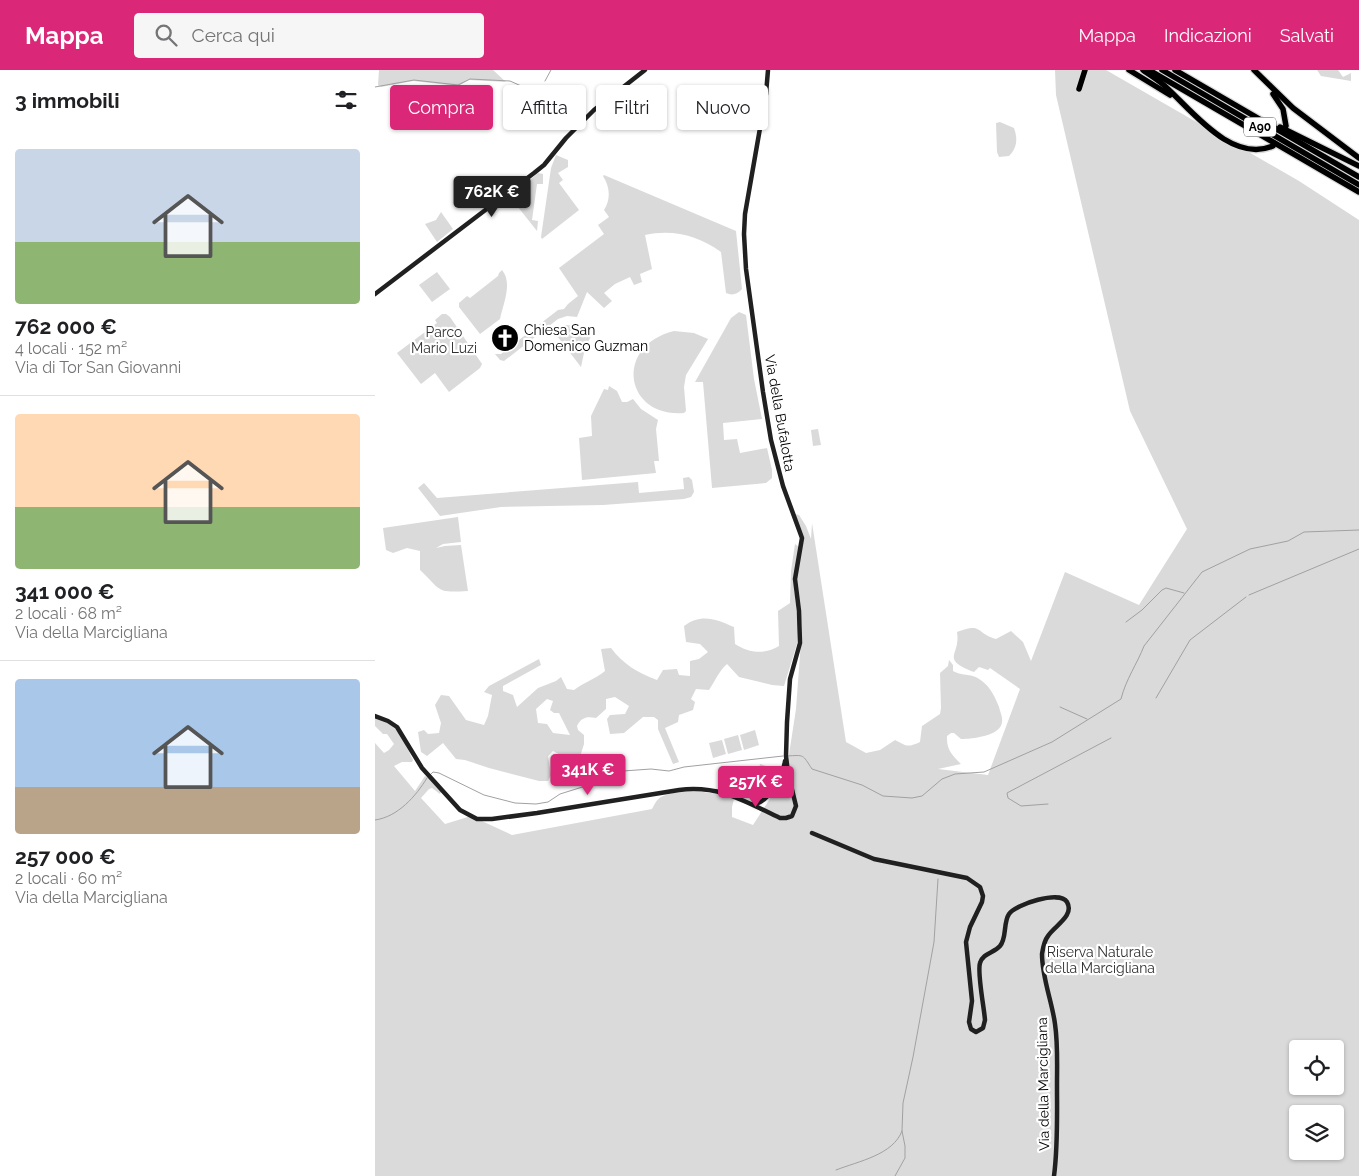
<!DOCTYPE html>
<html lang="it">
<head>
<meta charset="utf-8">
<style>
	body { margin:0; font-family:Raleway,sans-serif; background:#f6f6f6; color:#202124; height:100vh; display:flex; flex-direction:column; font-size:19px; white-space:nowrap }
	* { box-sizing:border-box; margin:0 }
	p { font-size:16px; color:#757577 }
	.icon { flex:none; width:28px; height:28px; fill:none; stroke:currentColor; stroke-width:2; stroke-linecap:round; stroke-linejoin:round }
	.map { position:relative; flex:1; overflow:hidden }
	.drawer { display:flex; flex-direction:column; background:#fff; width:375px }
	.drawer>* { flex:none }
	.top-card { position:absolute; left:15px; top:15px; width:475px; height:45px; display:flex; gap:10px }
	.tools { position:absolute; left:914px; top:970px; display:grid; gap:10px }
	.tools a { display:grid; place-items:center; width:55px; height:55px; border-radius:5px; background:#fff; box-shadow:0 1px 4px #0004; font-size:25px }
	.price { position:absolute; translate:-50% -42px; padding:0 11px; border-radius:5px; background:#db2777; color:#fff; font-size:16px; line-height:32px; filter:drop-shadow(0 1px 2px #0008) }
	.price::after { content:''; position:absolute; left:50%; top:30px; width:15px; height:11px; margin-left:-8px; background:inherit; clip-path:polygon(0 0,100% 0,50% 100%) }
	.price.active { background:#222; color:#fff }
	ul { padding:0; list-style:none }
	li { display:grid; align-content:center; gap:10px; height:265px; padding:0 15px }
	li+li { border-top:1px solid #e0e0e0 }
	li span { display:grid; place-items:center; height:155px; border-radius:5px; color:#555 }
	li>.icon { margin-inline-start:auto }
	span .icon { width:90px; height:90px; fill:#fffc; stroke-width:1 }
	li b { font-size:21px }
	h2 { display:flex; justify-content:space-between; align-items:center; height:60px; padding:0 15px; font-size:21px }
	.tag { padding:0 18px; border-radius:5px; background:#fff; box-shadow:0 1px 4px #0004; font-size:18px; line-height:45px }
	.tag.active { background:#db2777; color:#fff }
	header { display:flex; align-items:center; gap:30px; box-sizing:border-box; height:70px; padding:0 25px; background:#db2777; color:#fff }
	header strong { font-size:24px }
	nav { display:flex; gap:28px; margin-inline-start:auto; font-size:18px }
	.search { width:350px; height:45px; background:#f6f6f6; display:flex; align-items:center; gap:12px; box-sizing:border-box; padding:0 18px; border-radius:5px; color:#757577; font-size:19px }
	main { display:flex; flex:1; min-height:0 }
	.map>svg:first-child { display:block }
	.green { fill:#dadada; fill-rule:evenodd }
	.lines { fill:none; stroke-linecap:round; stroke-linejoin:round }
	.stream { stroke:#a1a1a1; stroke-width:1 }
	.highway-casing { stroke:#dbdbdb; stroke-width:8 }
	.secondary { stroke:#202020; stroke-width:4.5 }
	.highway { stroke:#000; stroke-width:5.5 }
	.labels { text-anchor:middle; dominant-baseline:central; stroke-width:4.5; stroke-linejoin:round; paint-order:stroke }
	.shield { fill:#fff; stroke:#4c4c4c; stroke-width:1 }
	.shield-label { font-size:12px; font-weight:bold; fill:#000 }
	.poi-label { font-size:14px; fill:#000; stroke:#fff; text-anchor:start }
	.park-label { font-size:14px; fill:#313131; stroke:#fff }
	.street-label { font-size:14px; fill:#000; stroke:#fff }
</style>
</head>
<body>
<header>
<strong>Mappa</strong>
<div class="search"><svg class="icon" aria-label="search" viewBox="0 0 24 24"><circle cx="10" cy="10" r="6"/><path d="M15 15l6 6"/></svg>Cerca qui</div>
<nav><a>Mappa</a><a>Indicazioni</a><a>Salvati</a></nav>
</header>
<main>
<section class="drawer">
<h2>3 immobili<svg class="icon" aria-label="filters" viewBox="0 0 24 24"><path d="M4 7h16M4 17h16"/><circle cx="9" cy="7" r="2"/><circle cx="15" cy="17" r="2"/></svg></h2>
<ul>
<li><span style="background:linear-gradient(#c9d6e8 60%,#8fb573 0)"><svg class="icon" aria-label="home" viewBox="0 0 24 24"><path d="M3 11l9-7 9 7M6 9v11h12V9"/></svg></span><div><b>762 000 €</b><p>4 locali · 152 m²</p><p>Via di Tor San Giovanni</p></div></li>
<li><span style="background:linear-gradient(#ffd9b3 60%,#8fb573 0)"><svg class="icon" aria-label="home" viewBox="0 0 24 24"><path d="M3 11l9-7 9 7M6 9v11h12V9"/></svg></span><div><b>341 000 €</b><p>2 locali · 68 m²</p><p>Via della Marcigliana</p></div></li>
<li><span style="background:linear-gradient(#a9c7e8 70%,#b9a48a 0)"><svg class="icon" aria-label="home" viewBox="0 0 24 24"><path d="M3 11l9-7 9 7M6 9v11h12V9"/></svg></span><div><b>257 000 €</b><p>2 locali · 60 m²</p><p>Via della Marcigliana</p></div></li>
</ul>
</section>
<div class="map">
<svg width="984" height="1106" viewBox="0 0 984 1106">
	<rect width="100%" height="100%" fill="#fff"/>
	<g class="green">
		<polygon points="4,0 118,0 131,12 94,10 83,16 38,11 6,17 3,15"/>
		<path d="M680 0H731L924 111 984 150V1106H0V673L9 683 14 680 19 674 12 664H8L0 656V647C24 655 28 669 38 690L37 692H27L19 696 40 721 50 706 54 708 66 722 65 724 57 718 54 719 46 728 70 754 96 746 137 765 277 739C279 735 282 729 286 727 303 718 341 721 359 729L357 737V747L378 755 411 704 421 639 427 557 421 509 428 470 420 444 424 445 431 456 436 469 437 453 471 672 491 683 505 680 520 670C532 676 531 678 545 672L547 656 565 644 566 638 565 603 573 596 574 590 578 595V601C589 607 596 602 607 611 616 618 620 627 624 637 625 642 628 647 627 652 626 666 597 669 586 669L579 663H576L572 666C571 680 578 686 586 694L563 699 613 705 645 619 615 598 613 600 604 597 599 602C564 588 586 586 582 562 608 552 600 563 621 569L636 561 648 572 656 591 690 502 764 535 812 459 755 341 681 25ZM922 979H960V1016H922ZM922 1044H960V1081H922Z"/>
		<polygon points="942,0 963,0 968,7 976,3 976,11 946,6"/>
		<path d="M625 52 639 58C643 69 642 78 634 86L624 87 622 82 621 53Z"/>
		<polygon points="181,85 193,90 193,97 183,103 188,110 184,113 204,140 167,169 166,167 176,98"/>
		<polygon points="163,103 168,104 168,114 162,114 157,150 163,151 162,161 135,127"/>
		<path d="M229 105 361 161 367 219C363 224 357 226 351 223L346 182C323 166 299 159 270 165L277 199 265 204 267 212 259 215 255 207 240 214 229 223 237 231 229 238 212 222 202 247 192 246 183 249 129 291 125 290 120 284H126L183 240 189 239 193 234 203 226 184 198 229 164 223 155 234 147 229 140C236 129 235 117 228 106Z"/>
		<polygon points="66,142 78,159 62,172 50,154 61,150"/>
		<path d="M127 200C138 213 128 234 125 249L105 264 84 237V233L92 226 95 228 123 206 124 203Z"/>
		<polygon points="62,202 75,219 57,232 44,215"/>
		<polygon points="364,242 371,245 379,309 387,349 348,353 349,370 362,369 365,383 392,378 397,400 397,408 391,413 337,418 328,312 320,312 356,248"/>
		<polygon points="67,244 71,244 75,247 107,294 105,298 74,322 60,303 46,314 22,283 62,253 60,250"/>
		<polygon points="191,255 202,256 217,264 210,278 206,297 179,262"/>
		<path d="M299 261 319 263 333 269 311 305 309 317 311 341 309 343C250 348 238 276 299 261Z"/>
		<polygon points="234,316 242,321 247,332 252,332 258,329 266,339 283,350 281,359 284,391 279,391 281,403 207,410 204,368 217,366 216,346 229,319 233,320"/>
		<polygon points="443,359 446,375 438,376 436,360"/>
		<polygon points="314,407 317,410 319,422 316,427 309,429 228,435 126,437 65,446 43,418 49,413 62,428 263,412 264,423 309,419 308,408"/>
		<path d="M83 447 86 472 68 474 61 478 70 476 86 475 93 521C61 523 67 521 45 500V481L32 478 18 483 11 480 8 458Z"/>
		<path d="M420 474 424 477 419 516 423 554 422 574 409 616 397 615 364 607 352 594C344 601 340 611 334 620L321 619 316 629 320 632 318 640 304 645 303 652 290 658 304 692 298 694 283 659V650L279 647H268L249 663 235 664 232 649 235 645 250 644 254 636 240 627 231 629V639L221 648C211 646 206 648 202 656L203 660 209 665V674L203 693H193L189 687 178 681 173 686 176 705 173 711H164L114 698 90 690 81 689 68 673 52 686 46 682 43 662 49 660 53 664 64 663 66 653 60 635 66 625 74 626 91 650 109 655 113 646 117 625 109 622 114 616 164 589 166 595 128 616V621L138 625 142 637 163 618 181 611 186 607 192 619 199 620C211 611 219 610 230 601L226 579 236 578C248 594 263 603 282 610L288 600 302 599 304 605 315 606V591L324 589 333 582 325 574 311 572 309 556C326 543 341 549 359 557L360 574C374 583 389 585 404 576L403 541 415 533 416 501ZM172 629 178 631 175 640 179 643H184L195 665 178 663 172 654 163 653 161 639Z"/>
		<polygon points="380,660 384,675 369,680 365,665"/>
		<polygon points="363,665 367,680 353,684 349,669"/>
		<polygon points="347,670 351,684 338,688 334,673"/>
		<polygon points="385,694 400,699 398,707 383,703"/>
	</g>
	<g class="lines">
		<g class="stream">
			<polyline points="170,11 176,0"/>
			<polyline points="0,17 39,10 83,15 95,9 135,11 153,19"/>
			<polyline points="874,525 984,479"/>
			<polyline points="751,552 767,540 787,520 791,518 809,523"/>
			<polyline points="781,628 815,570 871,527"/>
			<polyline points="685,637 712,649"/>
			<path d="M412 686C430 685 427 684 437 699L487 715 508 726 537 728 547 726 567 709 580 704 609 702 677 672 746 629C751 609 762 594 769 576L827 502 875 479 913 471 929 462 984 460"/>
			<polyline points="55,705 58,702 64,703 109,725 140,733 161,734 173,732 185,724 217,714 248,701 276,699 294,701 309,697 408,686"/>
			<polyline points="673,734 646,736 633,728 632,723 736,668"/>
			<path d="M0 750C23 747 41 726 52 708"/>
			<path d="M461 1100C484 1091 518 1085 527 1061"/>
			<polyline points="520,1106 530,1088 530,1076 527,1061 528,1033 538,987 559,872 563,809"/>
		</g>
		<g class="highway-casing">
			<g id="highway">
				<polyline points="754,0 795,25"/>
				<path d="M768 0C776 6 785 11 792 18 819 43 857 93 898 76"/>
				<polyline points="774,0 984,122"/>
				<polyline points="787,0 984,115"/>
				<polyline points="800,0 984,107"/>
				<polyline points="879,0 918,38 984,88"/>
				<polyline points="704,19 710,0"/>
				<polyline points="898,24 908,39 911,56"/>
				<polyline points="905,57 984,96"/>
			</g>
		</g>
		<g class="secondary">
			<polyline points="0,224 159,103 169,95 191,68 219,40 270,0"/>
			<path d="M0 646 13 651 22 657 47 698 85 740 102 749H117L162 743 304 720C345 715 369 731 405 748H411L417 746 421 736 413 703 411 686 412 652 415 609 425 573 424 541 420 509 427 468 408 416 396 370 388 322 371 199 369 164 370 144 391 24 393 0"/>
			<polyline points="397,721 409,718 416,724"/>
			<path d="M378 734C393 734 408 705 410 691"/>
			<path d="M437 763 499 789 592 808 605 817 608 826 607 832 595 857 591 872 597 931 594 952 596 959 601 962 608 958 610 950C609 937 602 902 605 893 608 883 619 883 625 876 632 868 628 853 634 844 641 834 685 820 692 832 700 846 679 856 673 866 669 871 668 878 667 884 667 908 677 931 680 954 683 974 682 995 682 1015 682 1046 683 1076 679 1106"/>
		</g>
		<use href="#highway" class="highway"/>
	</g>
	<defs>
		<g id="church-disc" transform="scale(1.4375)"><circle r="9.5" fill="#000" stroke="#fff"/><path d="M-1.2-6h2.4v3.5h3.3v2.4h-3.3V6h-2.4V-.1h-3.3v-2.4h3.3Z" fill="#fff"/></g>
	</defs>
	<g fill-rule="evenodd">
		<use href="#church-disc" x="130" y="268"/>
	</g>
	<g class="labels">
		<rect class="shield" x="869" y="47.5" width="32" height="19" rx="4"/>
		<g class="shield-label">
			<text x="885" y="57">A90</text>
		</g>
		<g class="poi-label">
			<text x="149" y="260">Chiesa San<tspan x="149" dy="16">Domenico Guzman</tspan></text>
		</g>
		<g class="park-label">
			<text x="69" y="262">Parco<tspan x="69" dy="16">Mario Luzi</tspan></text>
			<text x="725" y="882">Riserva Naturale<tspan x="725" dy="16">della Marcigliana</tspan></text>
		</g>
		<g class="street-label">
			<text transform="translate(405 343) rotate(80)">Via della Bufalotta</text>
			<text transform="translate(668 1014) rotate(-91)">Via della Marcigliana</text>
		</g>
	</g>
</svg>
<div class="tools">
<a><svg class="icon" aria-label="locate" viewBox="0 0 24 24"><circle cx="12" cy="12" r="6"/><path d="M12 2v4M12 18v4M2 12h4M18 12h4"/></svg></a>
<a><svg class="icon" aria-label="layers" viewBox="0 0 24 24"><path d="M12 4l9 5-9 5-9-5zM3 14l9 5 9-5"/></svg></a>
</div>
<b class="price active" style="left:117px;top:148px">762K €</b>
<b class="price" style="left:213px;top:726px">341K €</b>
<b class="price" style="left:381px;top:738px">257K €</b>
<div class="top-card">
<a class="tag active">Compra</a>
<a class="tag">Affitta</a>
<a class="tag">Filtri</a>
<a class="tag">Nuovo</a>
</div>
</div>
</main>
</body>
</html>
